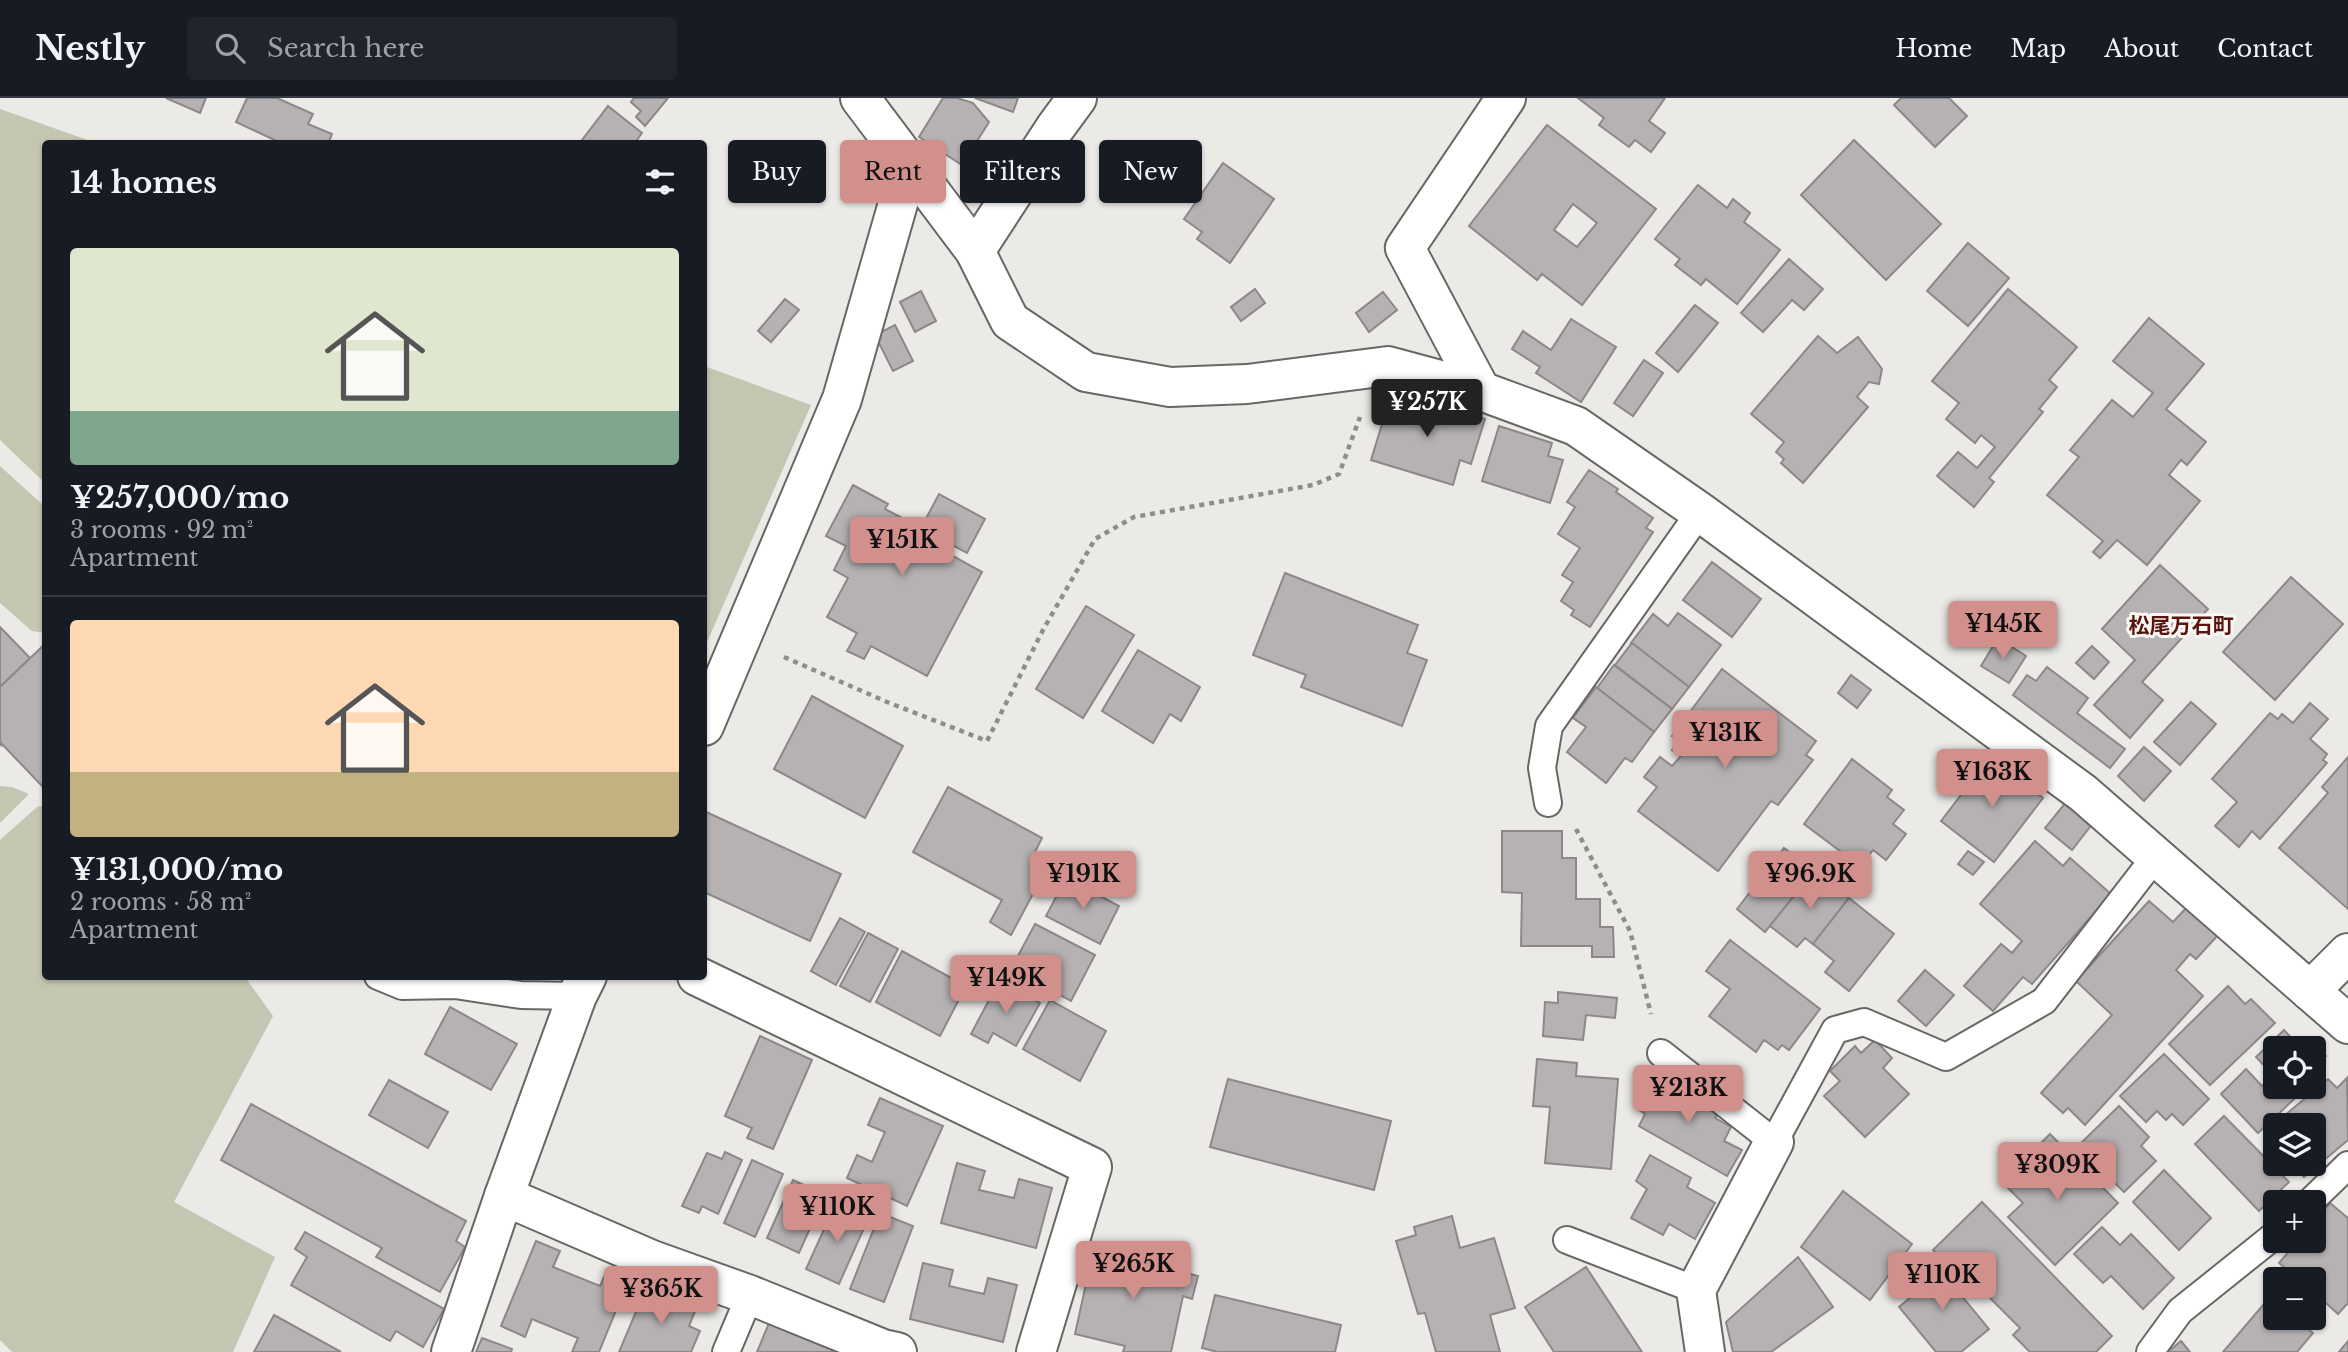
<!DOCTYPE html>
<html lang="en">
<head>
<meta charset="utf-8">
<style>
	body { margin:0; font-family:"Libre Baskerville","Noto Sans JP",serif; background:#20242c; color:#f1f3f6; height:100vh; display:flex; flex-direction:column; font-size:26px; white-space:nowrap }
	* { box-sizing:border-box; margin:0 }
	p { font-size:23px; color:#9ea1a6 }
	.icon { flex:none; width:38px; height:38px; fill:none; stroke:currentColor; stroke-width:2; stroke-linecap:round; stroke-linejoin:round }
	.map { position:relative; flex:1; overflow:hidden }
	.drawer { position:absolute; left:42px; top:42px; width:665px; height:840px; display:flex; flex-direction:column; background:#171b24; border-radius:7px; box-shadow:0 2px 5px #0004 }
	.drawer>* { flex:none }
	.banner { position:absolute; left:728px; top:42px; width:665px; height:63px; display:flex; gap:14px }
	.controls { position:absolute; left:2263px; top:938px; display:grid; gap:14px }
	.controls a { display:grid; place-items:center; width:63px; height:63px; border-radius:7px; background:#171b24; box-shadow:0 2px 5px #0004; font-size:35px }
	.price { position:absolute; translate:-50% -60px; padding:0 16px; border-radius:7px; background:#d1908c; color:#111; font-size:23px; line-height:46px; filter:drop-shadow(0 2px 4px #0008) }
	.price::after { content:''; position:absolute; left:50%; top:42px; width:21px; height:16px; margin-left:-10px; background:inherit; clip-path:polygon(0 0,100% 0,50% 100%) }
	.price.active { background:#222; color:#fff }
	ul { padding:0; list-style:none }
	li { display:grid; align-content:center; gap:14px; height:371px; padding:0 28px }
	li+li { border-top:2px solid #363941 }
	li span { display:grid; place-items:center; height:217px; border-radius:7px; color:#555 }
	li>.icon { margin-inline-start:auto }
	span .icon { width:126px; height:126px; fill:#fffc; stroke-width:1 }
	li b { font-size:30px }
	h2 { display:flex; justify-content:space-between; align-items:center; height:84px; padding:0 28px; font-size:30px }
	.pill { padding:0 24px; border-radius:7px; background:#171b24; box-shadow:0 2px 5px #0004; font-size:24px; line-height:63px }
	.pill.active { background:#d1908c; color:#111 }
	header { display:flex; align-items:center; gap:42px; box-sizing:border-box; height:98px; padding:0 35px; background:#171b24; border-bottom:2px solid #363941 }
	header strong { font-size:33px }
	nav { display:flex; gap:38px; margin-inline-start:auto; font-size:24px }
	.search { width:490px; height:63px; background:#20242c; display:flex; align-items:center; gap:18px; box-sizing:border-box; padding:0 24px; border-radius:7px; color:#9ea1a6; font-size:26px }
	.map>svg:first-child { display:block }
	.green { fill:#c4c6b2 }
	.building { fill:#b6b2b4; stroke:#8c888a; stroke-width:2; fill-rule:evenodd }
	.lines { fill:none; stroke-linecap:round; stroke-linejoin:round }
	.lane-casing { stroke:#686764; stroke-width:30 }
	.street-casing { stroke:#686764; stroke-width:42 }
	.path { stroke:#8e8d8a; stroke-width:4.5; stroke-dasharray:5 5; stroke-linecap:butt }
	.lane { stroke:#fff; stroke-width:26 }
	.street { stroke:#fff; stroke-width:38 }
	.labels { text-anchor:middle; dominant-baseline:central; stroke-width:6; stroke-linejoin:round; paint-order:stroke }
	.neighbourhood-label { font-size:21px; font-weight:bold; fill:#58150e; stroke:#f9f7f4 }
</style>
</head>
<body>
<header>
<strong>Nestly</strong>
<div class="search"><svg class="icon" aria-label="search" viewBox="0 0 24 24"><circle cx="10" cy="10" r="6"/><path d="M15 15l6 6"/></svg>Search here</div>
<nav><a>Home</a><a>Map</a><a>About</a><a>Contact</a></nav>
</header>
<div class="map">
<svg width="2348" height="1254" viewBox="0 0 2348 1254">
	<rect width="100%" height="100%" fill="#ebeae6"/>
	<g class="green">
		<polygon points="0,11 96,45 46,46 45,385 0,342"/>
		<polygon points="704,268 811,307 704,551"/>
		<polygon points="0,368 45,409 45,535 32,533 0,505"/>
		<polygon points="0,688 12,689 29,696 0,725"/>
		<polygon points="45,707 46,878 245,879 273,918 174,1104 275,1159 233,1254 12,1254 0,1242 0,742 37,709"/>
	</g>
	<g class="building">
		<polygon points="166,0 206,0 200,15"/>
		<polygon points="247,0 277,0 313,16 308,26 332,36 328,46 283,46 236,24"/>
		<polygon points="634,0 668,0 645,28 636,19 641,13 631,4"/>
		<polygon points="943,0 957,0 973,5 989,24 972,51 995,65 985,82 919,39"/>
		<polygon points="975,0 1018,0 1013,14"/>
		<polygon points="1578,0 1665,0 1649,23 1665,35 1651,54 1635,42 1629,49 1599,27 1604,20"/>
		<polygon points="1901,0 1949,0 1967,18 1935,49 1894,7"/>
		<polygon points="608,8 642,35 634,46 579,46"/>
		<path d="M1547 27 1656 111 1582 207 1542 176 1537 182 1469 128ZM1573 106 1597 125 1577 149 1554 132Z"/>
		<polygon points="1854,42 1941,126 1886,182 1801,97"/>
		<polygon points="1223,65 1274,101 1230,165 1197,141 1202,134 1184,121"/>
		<polygon points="1698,87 1727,110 1733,101 1750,115 1744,124 1780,152 1737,206 1706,181 1701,187 1675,167 1680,161 1655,141"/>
		<polygon points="1968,145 2009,180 1968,228 1927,193"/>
		<polygon points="1789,161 1823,191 1804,212 1792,202 1763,234 1741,215"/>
		<polygon points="1255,191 1265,205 1241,223 1231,209"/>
		<polygon points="2008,191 2077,249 2049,282 2057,289 2039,311 2043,314 1989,380 1994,384 1974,409 1937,378 1958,354 1977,370 1995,349 1981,337 1975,345 1946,321 1959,305 1932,283"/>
		<polygon points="921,193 936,223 915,234 900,204"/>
		<polygon points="1383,194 1397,212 1369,234 1356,215"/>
		<polygon points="785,201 799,212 771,244 758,233"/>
		<polygon points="1695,207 1718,225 1678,274 1656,255"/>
		<polygon points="2149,220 2204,266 2166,311 2206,344 2187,367 2181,362 2169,377 2200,403 2147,467 2117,442 2100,460 2093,454 2103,443 2047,397 2079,359 2070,352 2112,302 2133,319 2153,295 2113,263"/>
		<polygon points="1571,221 1616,249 1581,304 1536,275 1540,269 1512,251 1523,233 1551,252"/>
		<polygon points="895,227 913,263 893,273 875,237"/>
		<polygon points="1818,238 1837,255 1858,239 1882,271 1879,286 1869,284 1857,299 1868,309 1803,385 1781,365 1784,361 1776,354 1784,344 1751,316"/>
		<polygon points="1644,262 1663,275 1633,318 1614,305"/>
		<polygon points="1390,300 1417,309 1419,301 1485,321 1471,366 1460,362 1453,387 1371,362"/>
		<polygon points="1499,328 1552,345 1548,358 1563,362 1550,405 1482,383"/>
		<polygon points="1589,372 1618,391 1616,394 1653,420 1646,430 1653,434 1590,529 1571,517 1574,512 1561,503 1573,484 1562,477 1580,450 1558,436 1575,409 1567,404"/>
		<polygon points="853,387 888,406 885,411 921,430 939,396 985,421 967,455 954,448 949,456 982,474 927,578 871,548 864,561 847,553 857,535 827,519 848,480 834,472 846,448 826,438"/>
		<polygon points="1712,464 1761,501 1732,539 1683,502"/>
		<polygon points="2160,467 2208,511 2142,584 2163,602 2130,640 2094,607 2135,562 2102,531"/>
		<polygon points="1285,475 1418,527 1407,555 1427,562 1402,628 1301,589 1306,577 1253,557"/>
		<polygon points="2291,479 2343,526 2275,602 2223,554"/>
		<polygon points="1086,508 1134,537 1083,620 1036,591"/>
		<polygon points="1678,515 1721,547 1689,589 1631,545 1653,516 1668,528"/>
		<polygon points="0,529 30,560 0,589"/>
		<polygon points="1998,540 2026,558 2009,585 1981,568"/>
		<polygon points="1632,545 1689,589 1672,611 1615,567"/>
		<polygon points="44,547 46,549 44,690 0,644 0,589"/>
		<polygon points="2092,548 2109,564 2094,581 2076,565"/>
		<polygon points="1138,552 1200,589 1181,623 1170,616 1153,645 1102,613"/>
		<polygon points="1614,567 1672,611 1654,634 1597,590"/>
		<polygon points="2047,569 2088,600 2077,615 2125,651 2110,670 2013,597 2027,577 2036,583"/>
		<polygon points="1722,571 1816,643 1806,657 1813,662 1778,707 1771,703 1718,773 1638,713 1657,689 1644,679 1660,659 1672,668 1681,658 1672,652 1679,643 1672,638"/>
		<polygon points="1851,577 1871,592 1857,610 1838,595"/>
		<polygon points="1596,589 1654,634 1632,664 1625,660 1606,685 1567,654 1586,629 1573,620"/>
		<polygon points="812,598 903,648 865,720 774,671"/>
		<polygon points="2191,604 2216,626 2180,667 2154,644"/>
		<polygon points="2310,605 2328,621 2310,641 2327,656 2323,662 2327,665 2260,741 2252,733 2239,749 2215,728 2237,704 2212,681 2270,615 2278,621 2282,616 2293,625"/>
		<polygon points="2144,649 2171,673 2144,703 2118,678"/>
		<polygon points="1990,659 2043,700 1994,764 1941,723"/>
		<polygon points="2348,659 2348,811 2279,750 2328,695 2322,689"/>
		<polygon points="1852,661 1892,692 1887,699 1904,712 1893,726 1906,736 1886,762 1873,752 1860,768 1804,726"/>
		<polygon points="948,689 1042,740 1032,760 1048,768 1011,837 990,824 1002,802 913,754"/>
		<polygon points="2067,703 2093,725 2072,752 2045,730"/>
		<polygon points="704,713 841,776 810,843 704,794"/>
		<polygon points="1502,733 1562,733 1562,760 1576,760 1576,801 1600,801 1600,829 1613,829 1614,859 1592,859 1592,848 1521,848 1522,795 1502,794"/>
		<polygon points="2035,743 2063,768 2070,760 2111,796 2032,886 2023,879 1993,913 1964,888 2001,846 2012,855 2022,843 1980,806"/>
		<polygon points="1784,750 1814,773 1765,834 1737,811"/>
		<polygon points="1968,753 1984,764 1973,777 1958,766"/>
		<polygon points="1814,773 1849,800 1813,846 1805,840 1797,849 1770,828"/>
		<polygon points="1066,780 1119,808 1100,846 1046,818"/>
		<polygon points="1849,800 1894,836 1849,893 1825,874 1834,863 1813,846"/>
		<polygon points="2149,803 2173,824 2189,807 2219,836 2196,861 2190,856 2176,872 2203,898 2085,1027 2068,1010 2063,1015 2041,995 2112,917 2076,883"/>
		<polygon points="840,820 865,834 836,887 811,873"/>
		<polygon points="1035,826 1095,857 1071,903 1011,871"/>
		<polygon points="868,835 898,851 870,904 840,888"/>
		<polygon points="1730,842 1820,911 1789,952 1782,947 1778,952 1764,942 1756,954 1709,918 1730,891 1706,873"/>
		<polygon points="902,853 966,888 940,938 876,904"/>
		<polygon points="1925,872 1954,897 1926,928 1898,903"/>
		<polygon points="999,883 1040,905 1016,948 993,935 988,945 971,936"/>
		<polygon points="2228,888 2245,906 2251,901 2275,925 2210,987 2169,946"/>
		<polygon points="1558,894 1617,900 1615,920 1586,917 1583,942 1543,938 1545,904 1558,905"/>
		<polygon points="1050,902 1106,933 1080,983 1023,951"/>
		<polygon points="450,909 517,946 491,992 425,956"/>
		<polygon points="2284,932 2300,949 2309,940 2326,958 2317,967 2323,974 2314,983 2314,950 2275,950 2275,989 2307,989 2258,1035 2221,996 2246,971 2262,988 2273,977 2256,959"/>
		<polygon points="760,938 812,962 773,1051 747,1040 752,1030 725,1018"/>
		<polygon points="1875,942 1892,960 1883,970 1909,996 1865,1039 1824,998 1840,983 1830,973 1855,948 1861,955"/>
		<polygon points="2164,956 2209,1001 2183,1027 2172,1016 2166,1022 2157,1013 2146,1024 2120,998"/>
		<polygon points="1537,961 1577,965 1576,978 1618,981 1611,1071 1545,1065 1550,1009 1533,1008"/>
		<polygon points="2347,980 2348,1042 2304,1079 2293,1066 2314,1066 2314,1027 2275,1027 2275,1044 2265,1034 2328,981 2337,990"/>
		<polygon points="1228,981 1391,1023 1374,1092 1210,1049"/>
		<polygon points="389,982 448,1014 428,1050 369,1017"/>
		<polygon points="1671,982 1721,1010 1715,1020 1731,1029 1724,1043 1742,1052 1727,1078 1639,1028 1645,1016 1636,1010 1650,983 1665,992"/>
		<polygon points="880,1000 943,1028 907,1108 847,1080 857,1057 872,1064 885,1034 868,1027"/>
		<polygon points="251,1006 466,1123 456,1143 465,1149 440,1194 376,1159 382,1150 221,1062"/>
		<polygon points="2119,1008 2149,1039 2141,1048 2156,1063 2124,1094 2078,1048"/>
		<polygon points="2224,1018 2289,1084 2259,1113 2195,1046"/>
		<polygon points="2050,1036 2118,1105 2055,1167 2008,1119 2023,1105 2000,1082 2019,1064 2041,1087 2056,1073 2034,1052"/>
		<polygon points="725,1054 742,1062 718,1116 702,1108 699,1115 682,1108 707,1055 722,1061"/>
		<polygon points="1650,1057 1691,1080 1687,1089 1715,1105 1695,1141 1669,1126 1663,1137 1631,1120 1647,1091 1636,1083"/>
		<polygon points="752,1062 783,1076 755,1139 724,1125"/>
		<polygon points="957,1065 985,1073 979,1092 1014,1100 1019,1081 1052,1090 1036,1150 941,1125"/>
		<polygon points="2164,1072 2211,1120 2179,1152 2133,1104"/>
		<polygon points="793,1082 825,1097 799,1155 767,1140"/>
		<polygon points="1843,1093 1912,1146 1870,1202 1801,1149"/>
		<polygon points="1982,1104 2112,1238 2096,1254 2030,1254 2013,1237 2020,1230 1968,1178 1963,1183 1933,1152"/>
		<polygon points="2330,1105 2348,1120 2348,1205 2338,1216 2314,1194 2314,1181 2298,1181 2279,1165 2298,1143 2314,1143 2314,1124"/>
		<polygon points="835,1107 868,1121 839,1186 806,1171"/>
		<polygon points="880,1115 913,1128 884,1204 850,1191"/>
		<polygon points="1452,1118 1460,1150 1494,1140 1515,1210 1490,1217 1500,1254 1436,1254 1425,1215 1418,1216 1396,1143 1416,1137 1414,1129"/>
		<polygon points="2102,1129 2120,1147 2131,1136 2174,1180 2143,1211 2111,1178 2103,1185 2074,1156"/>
		<polygon points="305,1134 444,1211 423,1249 396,1233 390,1243 291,1187 307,1159 295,1151"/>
		<polygon points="536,1143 560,1153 553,1169 600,1188 606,1174 628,1183 599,1254 572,1254 578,1240 532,1221 525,1239 501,1228"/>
		<polygon points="1095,1145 1156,1160 1155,1167 1198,1178 1192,1201 1183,1198 1171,1254 1123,1254 1125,1248 1075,1236"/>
		<polygon points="1798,1159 1833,1209 1771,1254 1733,1254 1726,1224"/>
		<polygon points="1933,1163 1989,1231 1961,1254 1936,1254 1899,1209 1917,1194 1908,1183"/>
		<polygon points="923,1165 953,1172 949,1188 984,1196 988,1180 1017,1187 1003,1244 910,1221"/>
		<polygon points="1586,1169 1642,1254 1554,1254 1525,1209"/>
		<polygon points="646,1190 696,1211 689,1228 700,1233 691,1254 619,1254"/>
		<polygon points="1215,1197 1341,1227 1335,1254 1218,1254 1202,1250"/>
		<polygon points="2270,1199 2275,1203 2275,1220 2295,1220 2313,1235 2297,1254 2223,1254"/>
		<polygon points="274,1217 341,1254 254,1254"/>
		<polygon points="769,1225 837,1254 757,1254"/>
		<polygon points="482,1240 512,1251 511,1254 476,1254"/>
		<polygon points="2181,1243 2190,1254 2168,1254"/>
		<polygon points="2348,1243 2348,1254 2339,1254"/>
	</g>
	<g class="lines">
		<g class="lane-casing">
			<g id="lane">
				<polyline points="1548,705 1542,670 1549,628 1700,414"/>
				<polyline points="378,878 402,888 455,887 521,897 577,898"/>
				<polyline points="1661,955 1774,1044 1835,932 1864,924 1946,959 2044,903 2156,758"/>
				<polyline points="2310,1104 2348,1067"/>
				<polyline points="1567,1142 1696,1192"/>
				<polyline points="726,1254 750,1197"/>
				<polyline points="2150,1254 2180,1213 2275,1137"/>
			</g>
		</g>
		<g class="street-casing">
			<g id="street">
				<polyline points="860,0 975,153 1010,223 1086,274 1170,289 1247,286 1388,268 1481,293 1576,328 1700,414 2083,695 2348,926"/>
				<polyline points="975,153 1055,30 1077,0"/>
				<polyline points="1481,293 1405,150 1506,0"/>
				<polyline points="704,628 842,301 909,67"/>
				<polyline points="697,878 1092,1069 1036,1254"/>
				<polyline points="2310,893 2348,855"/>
				<polyline points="504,1098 652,1162 750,1197 883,1251 897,1254"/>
				<polyline points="451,1254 504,1098 577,898 587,878"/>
				<polyline points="1705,1254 1696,1192 1774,1044"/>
			</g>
		</g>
		<g class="path">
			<polyline points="784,559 887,604 987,643 1043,532 1095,441 1134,419 1313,387 1339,376 1360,319"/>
			<polyline points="0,647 2,646"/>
			<polyline points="1576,731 1630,833 1651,916"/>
		</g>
		<use href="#lane" class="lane"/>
		<use href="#street" class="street"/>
	</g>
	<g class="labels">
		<g class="neighbourhood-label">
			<text x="2181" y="528">松尾万石町</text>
		</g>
	</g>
</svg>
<div class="controls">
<a><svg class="icon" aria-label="locate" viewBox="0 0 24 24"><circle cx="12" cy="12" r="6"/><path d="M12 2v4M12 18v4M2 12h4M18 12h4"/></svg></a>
<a><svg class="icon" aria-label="layers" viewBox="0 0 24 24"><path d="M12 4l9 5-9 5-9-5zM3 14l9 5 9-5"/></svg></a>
<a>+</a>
<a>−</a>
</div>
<b class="price active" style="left:1427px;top:341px">¥257K</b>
<b class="price" style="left:902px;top:479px">¥151K</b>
<b class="price" style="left:2003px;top:563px">¥145K</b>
<b class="price" style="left:1725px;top:672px">¥131K</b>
<b class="price" style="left:1992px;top:711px">¥163K</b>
<b class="price" style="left:1083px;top:813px">¥191K</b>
<b class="price" style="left:1810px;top:813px">¥96.9K</b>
<b class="price" style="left:1006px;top:917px">¥149K</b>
<b class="price" style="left:1688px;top:1027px">¥213K</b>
<b class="price" style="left:2057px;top:1104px">¥309K</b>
<b class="price" style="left:837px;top:1146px">¥110K</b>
<b class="price" style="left:1133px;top:1203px">¥265K</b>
<b class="price" style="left:1942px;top:1214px">¥110K</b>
<b class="price" style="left:661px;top:1228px">¥365K</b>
<div class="banner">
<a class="pill">Buy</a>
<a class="pill active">Rent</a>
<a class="pill">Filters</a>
<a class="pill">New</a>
</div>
<section class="drawer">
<h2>14 homes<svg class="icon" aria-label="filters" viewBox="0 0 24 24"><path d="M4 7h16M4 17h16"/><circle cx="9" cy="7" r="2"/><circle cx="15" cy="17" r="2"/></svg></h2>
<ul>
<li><span style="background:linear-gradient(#dfe7d0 75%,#7fa58c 0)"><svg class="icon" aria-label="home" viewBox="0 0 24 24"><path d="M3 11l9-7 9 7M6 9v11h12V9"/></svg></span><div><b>¥257,000/mo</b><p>3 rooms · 92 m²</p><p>Apartment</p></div></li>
<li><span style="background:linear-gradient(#ffd9b3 70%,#c2b280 0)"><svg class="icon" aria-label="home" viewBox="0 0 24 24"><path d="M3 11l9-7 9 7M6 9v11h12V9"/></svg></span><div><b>¥131,000/mo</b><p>2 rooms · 58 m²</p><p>Apartment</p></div></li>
</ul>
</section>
</div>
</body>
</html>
